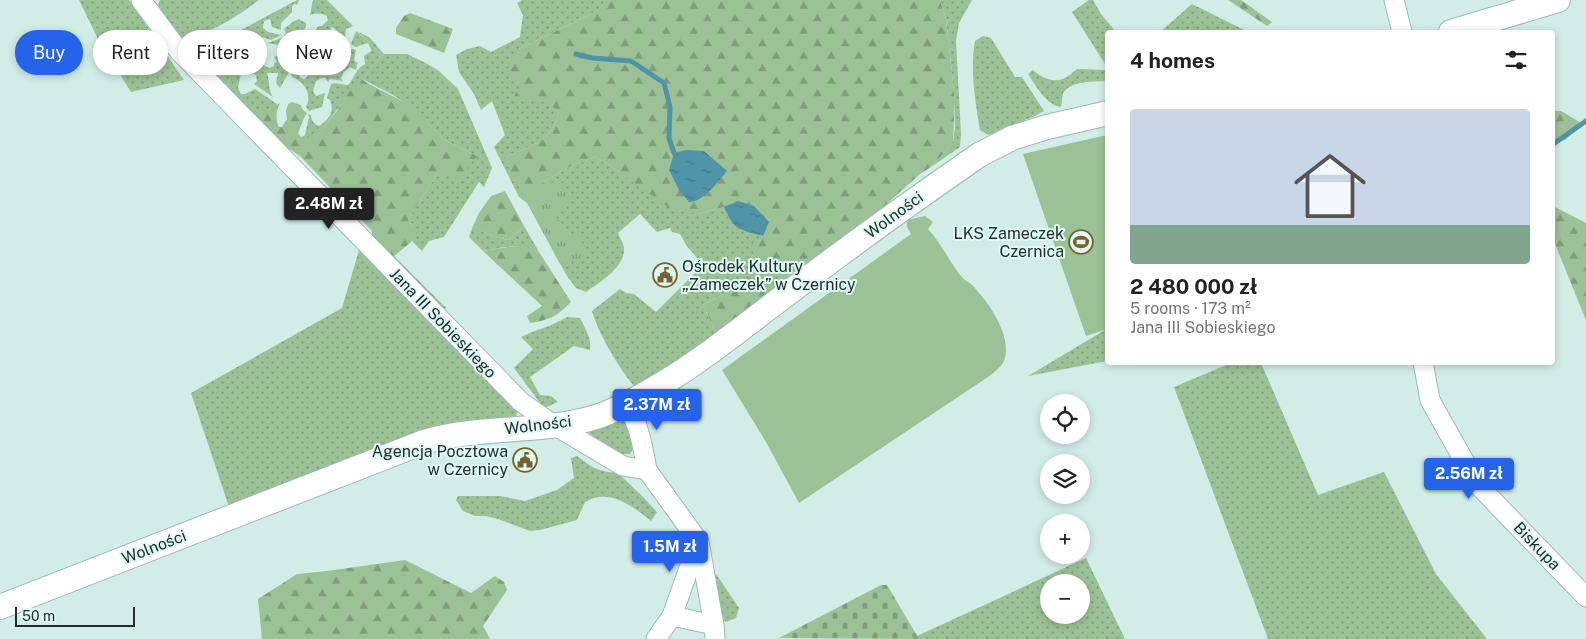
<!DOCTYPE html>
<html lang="en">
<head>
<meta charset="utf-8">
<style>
	body { margin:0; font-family:"Public Sans",sans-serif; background:#f6f6f6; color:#222; height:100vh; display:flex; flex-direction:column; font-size:19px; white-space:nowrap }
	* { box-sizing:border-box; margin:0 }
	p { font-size:16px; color:#767676 }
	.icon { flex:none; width:28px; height:28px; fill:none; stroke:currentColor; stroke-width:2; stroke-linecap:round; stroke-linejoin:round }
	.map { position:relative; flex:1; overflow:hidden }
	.side { position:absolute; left:1105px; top:30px; width:450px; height:335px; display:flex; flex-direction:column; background:#fff; border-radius:5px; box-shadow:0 2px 8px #0003 }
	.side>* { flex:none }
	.guide { position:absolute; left:15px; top:30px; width:475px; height:45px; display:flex; gap:10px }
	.fabs { position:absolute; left:1040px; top:394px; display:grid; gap:10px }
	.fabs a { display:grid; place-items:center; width:50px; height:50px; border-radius:50%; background:#fff; box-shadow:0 2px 8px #0003; font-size:25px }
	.scale { position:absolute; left:15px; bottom:12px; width:120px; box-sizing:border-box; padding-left:5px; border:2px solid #232d2b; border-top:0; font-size:14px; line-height:18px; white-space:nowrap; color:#232d2b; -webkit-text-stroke:4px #defaf3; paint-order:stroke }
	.price { position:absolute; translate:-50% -42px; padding:0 11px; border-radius:5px; background:#2563eb; color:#fff; font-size:16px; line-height:32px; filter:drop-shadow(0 1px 2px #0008) }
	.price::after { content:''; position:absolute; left:50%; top:30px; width:15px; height:11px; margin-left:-8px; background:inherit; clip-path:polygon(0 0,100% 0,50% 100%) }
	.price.current { background:#222; color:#fff }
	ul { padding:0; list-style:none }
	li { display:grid; align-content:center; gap:10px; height:265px; padding:0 25px }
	li span { display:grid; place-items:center; height:155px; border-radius:5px; color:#555 }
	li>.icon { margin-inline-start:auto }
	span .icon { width:90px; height:90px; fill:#fffc; stroke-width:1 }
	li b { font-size:21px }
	h2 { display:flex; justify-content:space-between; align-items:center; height:60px; padding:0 25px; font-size:21px }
	.chip { padding:0 18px; border-radius:22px; background:#fff; box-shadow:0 2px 8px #0003; font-size:18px; line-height:45px }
	.chip.current { background:#2563eb; color:#fff }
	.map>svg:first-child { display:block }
	.grass { fill:url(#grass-dots); fill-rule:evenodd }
	.forest { fill:url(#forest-firs) }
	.cemetery { fill:url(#cemetery-stones) }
	.park { fill:url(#park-tufts) }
	.pitch { fill:#9dc196 }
	.water { fill:url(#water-ripples) }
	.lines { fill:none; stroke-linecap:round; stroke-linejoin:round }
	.stream { stroke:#5095a7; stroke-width:5 }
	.minor-casing { stroke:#9eb9b3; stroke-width:21 }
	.tertiary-casing { stroke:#9eb9b3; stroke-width:26 }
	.minor { stroke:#fff; stroke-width:19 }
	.tertiary { stroke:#fff; stroke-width:24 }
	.labels { text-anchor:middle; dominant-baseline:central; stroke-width:4; stroke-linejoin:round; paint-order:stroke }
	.street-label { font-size:16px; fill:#232d2b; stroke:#defaf3 }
	.poi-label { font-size:16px; fill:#232d2b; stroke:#defaf3; text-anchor:end }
</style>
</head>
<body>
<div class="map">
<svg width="1586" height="639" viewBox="0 0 1586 639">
	<defs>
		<pattern id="grass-dots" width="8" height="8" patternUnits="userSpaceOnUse" patternTransform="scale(1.25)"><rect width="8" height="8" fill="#9dc196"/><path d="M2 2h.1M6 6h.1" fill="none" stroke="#809d7b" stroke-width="1.8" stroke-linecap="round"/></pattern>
		<pattern id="forest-firs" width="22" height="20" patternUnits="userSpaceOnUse" patternTransform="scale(1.25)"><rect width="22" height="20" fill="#9dc196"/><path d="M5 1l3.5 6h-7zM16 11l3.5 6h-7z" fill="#809d7b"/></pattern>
		<pattern id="cemetery-stones" width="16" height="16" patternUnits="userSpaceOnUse" patternTransform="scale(1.25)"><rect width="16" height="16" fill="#9dc196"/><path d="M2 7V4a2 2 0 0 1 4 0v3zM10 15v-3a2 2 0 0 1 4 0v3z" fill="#809d7b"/></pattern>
		<pattern id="park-tufts" width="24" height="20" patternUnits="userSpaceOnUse" patternTransform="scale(1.25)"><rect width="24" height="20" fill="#9dc196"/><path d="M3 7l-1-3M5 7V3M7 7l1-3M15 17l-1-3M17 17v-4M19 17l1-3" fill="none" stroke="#809d7b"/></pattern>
		<pattern id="water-ripples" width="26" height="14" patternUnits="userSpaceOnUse" patternTransform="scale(1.25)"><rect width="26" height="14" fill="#5095a7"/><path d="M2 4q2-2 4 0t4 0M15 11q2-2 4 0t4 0" fill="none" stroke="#427a88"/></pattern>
	</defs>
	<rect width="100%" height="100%" fill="#d1ede6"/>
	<g class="grass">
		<polygon points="79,0 129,0 184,80 131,92 98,39"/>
		<path d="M160 0H259C234 18 208 37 177 37L156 8Z"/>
		<polygon points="297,0 299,0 297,5 294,4 292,7 292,12 281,23 281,30 272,27 270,19 264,21 263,28 268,32 281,35 271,40 258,36 241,73 238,88 241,94 245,94 255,89 277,104 257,122 194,54 195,52 241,30"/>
		<path d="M313 0H327L353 26 346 29 344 45 333 48V42L335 40 338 32 334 28 331 27 329 37 325 42V49L321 50 314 48C308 39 312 33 319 26H322L328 20 327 16C321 13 316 13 310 15Z"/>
		<path d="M522 0H606L597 11 519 49 533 99 548 103 559 112C551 144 530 145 504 158L543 182 569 167 595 157 608 164 650 193 699 214 724 207 742 230 763 236 753 254 748 281 703 305 716 333 677 360 634 386C619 368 599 335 592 311L620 289 626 293 634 294 656 312 703 265 686 245 680 234 672 232 670 228 657 232 640 214 618 233C620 238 623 243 624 248 626 266 599 283 586 292L576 288 567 276 527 203 519 197 494 147 505 135 492 101 481 110 474 94 459 72 456 55 467 49 480 46 491 52 520 37 523 15 517 3Z"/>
		<polygon points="940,0 972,0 959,23 956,41 961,134 960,147 931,167 953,143 955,127 955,101 946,19"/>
		<polygon points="1089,0 1093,0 1101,14 1116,32 1108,32 1107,67 1072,12"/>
		<polygon points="1192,4 1246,31 1246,32 1160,32"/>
		<path d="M299 19 306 23V27L293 45 295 49 301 51 305 50 296 63 291 57 288 56 285 60V67L289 72 280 88 276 83 278 73H267C270 81 268 90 273 97L254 84 257 81 256 75 249 72 246 73 255 54V61L269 68 274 66V63L277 62 274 57 281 54 282 51 279 45 267 43 282 38 286 33 284 29 294 21Z"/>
		<path d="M356 31 368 41 381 55C356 83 335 113 312 143L305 135 309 117 308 114 311 115C311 120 314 124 319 126 329 120 335 111 330 100L327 98 331 84 335 83 348 85C355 78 354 70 365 64L364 56 371 51V49L368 43 356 47 351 44Z"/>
		<path d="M983 36 991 38 1015 77H1022L1044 111 1035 116 988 135 980 130C975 100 970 71 975 41Z"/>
		<path d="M309 49 312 58V63L317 66H322L327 60 325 56H328L340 50 346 51 352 49 356 50 354 60 357 63 360 61 357 64 356 70 350 67 343 73 341 78 343 81 330 79 328 82 325 78H322L316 81 313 91 316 96 325 93 322 107 309 111 306 107C313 95 304 81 292 77L291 74 295 69 301 78 304 79 308 76 306 69 298 65Z"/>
		<polygon points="384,54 407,54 424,62 439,71 458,89 492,168 484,187 479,182 444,237 429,241 422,251 413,242 413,228 408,219 438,173 477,156 446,141 429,125 420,113 393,95 362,79"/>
		<path d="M1077 69 1107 70V81C1094 82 1072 80 1063 93L1061 107C1046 105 1036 86 1028 74L1033 70C1041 77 1052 83 1063 79 1068 77 1073 72 1077 69Z"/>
		<path d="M473 226 494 237 509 240 524 226 539 252C517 243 506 247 483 251L469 237Z"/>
		<polygon points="360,247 518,411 516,416 511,421 229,507 191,393 342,308"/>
		<path d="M567 317 580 318C585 329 592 338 590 350L574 346 530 377 540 395 551 396 558 402 544 408 514 368 533 349 521 337C537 329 553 326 567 317Z"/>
		<polygon points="1107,329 1107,361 1028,376 1105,330"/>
		<polygon points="1231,363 1261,363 1318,495 1384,472 1436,574 1487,639 1268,639 1174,387"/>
		<path d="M619 417 626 421 634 448 630 454C616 456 595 443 588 431Z"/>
		<path d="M577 456C591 467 599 472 618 473L642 496 657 512 651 521C634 507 609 487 585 502L577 520 540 530 530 531 498 519 486 516H475L463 511 456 500 458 496H500L525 501 557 490 574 478 571 458Z"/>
		<path d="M1086 558 1125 639H919L917 636ZM1049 582H1081V615H1049Z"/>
		<polygon points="716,574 739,608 736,618 726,622 721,619 710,578"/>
	</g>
	<g class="forest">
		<path d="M606 0H940L946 19 955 101 953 143 931 167 920 174 870 219 822 256 776 286 716 333 703 305 748 281 753 253 763 236C738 229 735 231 724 207L699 214 668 207 608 164 595 157 569 167 543 182 527 202 504 158C530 145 551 144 559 112 542 98 533 99 512 101L519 87 508 68 519 49 597 11Z"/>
		<polygon points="1228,0 1241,0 1272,22 1267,26"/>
		<polygon points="410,13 453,29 444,53 396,34 396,28 404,16"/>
		<path d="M358 32 369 37 384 54 362 79 367 83 408 104 421 113 429 125 446 141 477 156 459 179 438 173 408 219 413 228 415 239 394 256 446 308 439 314 372 243V231L300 156 270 136 257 122 259 111 271 108 280 103C276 111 275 119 279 127H282L287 119 286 111 288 104 292 102 301 105 302 109 307 113 304 118 298 133 301 137 305 135 312 142 336 112 354 85 381 55 368 41Z"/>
		<polygon points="1554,111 1561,111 1583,124 1565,140 1553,143"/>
		<polygon points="505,191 524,226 509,240 494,237 473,226 479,213 491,196"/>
		<polygon points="1553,206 1586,223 1586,320 1553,239"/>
		<path d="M525 246 539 252 571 302C557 316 550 320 530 323L527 316 542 306 483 251 508 247Z"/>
		<polygon points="405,560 471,593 495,576 504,582 507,590 483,626 490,639 262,639 258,599 297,574 327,571"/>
	</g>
	<polygon class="cemetery" points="881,585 887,585 919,639 779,638"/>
	<polygon class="park" points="559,178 574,199 555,215 569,236 577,235 590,255 560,264 527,202"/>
	<g class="pitch">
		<polygon points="1107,135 1107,329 1086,336 1023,154"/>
		<path d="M925 216 933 222 928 229C941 243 949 261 961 276 964 280 969 282 973 286 989 303 1013 336 1004 361 1002 366 995 371 991 375L799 503 766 442 722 370 911 234 907 227V220Z"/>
	</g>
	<g class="water">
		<path d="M686 150 704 151 727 171C718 181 704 202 689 202L679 190 669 170 674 153Z"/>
		<path d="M738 201 754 206 769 222 763 236C738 229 735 231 724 207Z"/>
	</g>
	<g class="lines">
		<g class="stream">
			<polyline points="576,54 592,58 631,61 664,83 670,107 669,138 674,153"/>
			<polyline points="1552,145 1586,121"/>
		</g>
		<g class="minor-casing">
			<g id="minor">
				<polyline points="141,0 179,51 521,402 554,425 623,466 647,470 699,542 714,625 715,639"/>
				<polyline points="1394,0 1402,32"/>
				<polyline points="1423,362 1430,400 1477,484 1586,597"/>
				<path d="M628 404C639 426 643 447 647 470"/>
				<polyline points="672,616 698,543"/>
				<polyline points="656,639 672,616 714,625"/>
			</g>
		</g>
		<g class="tertiary-casing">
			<g id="tertiary">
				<polyline points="1451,32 1558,0"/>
				<path d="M0 607 424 442C479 425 540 434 596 417 615 411 633 401 650 391 702 362 747 323 795 288 855 242 917 198 979 155L1012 138 1047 127 1108 113"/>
			</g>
		</g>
		<use href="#minor" class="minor"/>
		<use href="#tertiary" class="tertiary"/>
	</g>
	<defs>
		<g id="stadium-ring" transform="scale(1.25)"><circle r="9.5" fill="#defaf3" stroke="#786131" stroke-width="1.5"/><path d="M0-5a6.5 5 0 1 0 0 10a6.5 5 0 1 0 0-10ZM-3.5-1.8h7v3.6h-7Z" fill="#786131"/></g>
		<g id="civic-ring" transform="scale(1.25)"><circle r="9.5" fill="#defaf3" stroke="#786131" stroke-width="1.5"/><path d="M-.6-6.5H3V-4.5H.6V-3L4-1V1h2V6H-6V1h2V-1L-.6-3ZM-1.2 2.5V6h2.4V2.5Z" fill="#786131"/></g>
	</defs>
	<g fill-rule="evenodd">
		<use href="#stadium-ring" x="1081" y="242"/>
		<use href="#civic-ring" x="665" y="275"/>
		<use href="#civic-ring" x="525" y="460"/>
	</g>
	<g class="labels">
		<g class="street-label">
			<text transform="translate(894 215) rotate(-36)">Wolności</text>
			<text transform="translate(443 323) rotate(46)">Jana III Sobieskiego</text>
			<text transform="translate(538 425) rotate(-7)">Wolności</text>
			<text transform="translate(1537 546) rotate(46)">Biskupa</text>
			<text transform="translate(154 547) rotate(-21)">Wolności</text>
		</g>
		<g class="poi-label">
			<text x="1064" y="233">LKS Zameczek<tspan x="1064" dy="18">Czernica</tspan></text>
			<text x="682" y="266" text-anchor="start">Ośrodek Kultury<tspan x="682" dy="18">„Zameczek” w Czernicy</tspan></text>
			<text x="508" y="451">Agencja Pocztowa<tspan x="508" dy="18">w Czernicy</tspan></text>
		</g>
	</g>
</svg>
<div class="fabs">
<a><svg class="icon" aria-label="locate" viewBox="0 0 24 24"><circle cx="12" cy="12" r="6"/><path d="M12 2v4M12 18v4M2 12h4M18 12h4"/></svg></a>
<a><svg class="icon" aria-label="layers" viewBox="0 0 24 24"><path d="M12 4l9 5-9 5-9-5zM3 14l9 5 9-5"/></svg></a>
<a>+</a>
<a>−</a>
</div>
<div class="scale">50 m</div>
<b class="price current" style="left:329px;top:230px">2.48M zł</b>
<b class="price" style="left:657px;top:431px">2.37M zł</b>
<b class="price" style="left:1469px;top:500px">2.56M zł</b>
<b class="price" style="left:670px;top:573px">1.5M zł</b>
<div class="guide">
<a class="chip current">Buy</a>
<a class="chip">Rent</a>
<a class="chip">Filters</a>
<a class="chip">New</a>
</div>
<section class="side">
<h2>4 homes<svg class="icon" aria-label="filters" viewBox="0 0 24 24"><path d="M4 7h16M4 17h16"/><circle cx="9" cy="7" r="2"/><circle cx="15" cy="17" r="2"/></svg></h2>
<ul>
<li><span style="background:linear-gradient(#c9d6e8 75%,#7fa58c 0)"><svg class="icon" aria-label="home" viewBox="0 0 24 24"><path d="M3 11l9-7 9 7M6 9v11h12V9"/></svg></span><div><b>2 480 000 zł</b><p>5 rooms · 173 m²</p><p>Jana III Sobieskiego</p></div></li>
</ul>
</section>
</div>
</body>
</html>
